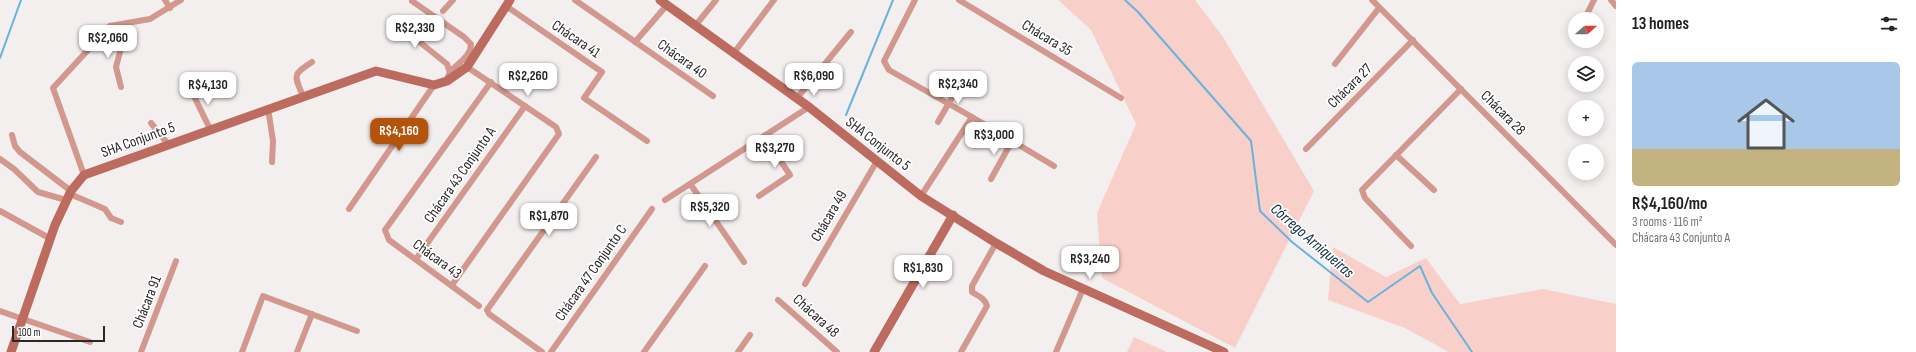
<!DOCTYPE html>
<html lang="en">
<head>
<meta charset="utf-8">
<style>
	body { margin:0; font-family:"Sofia Sans Condensed",sans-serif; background:#f6f6f6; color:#202124; height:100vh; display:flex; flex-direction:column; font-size:15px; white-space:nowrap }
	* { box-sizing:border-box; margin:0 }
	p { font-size:13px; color:#757577 }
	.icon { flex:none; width:22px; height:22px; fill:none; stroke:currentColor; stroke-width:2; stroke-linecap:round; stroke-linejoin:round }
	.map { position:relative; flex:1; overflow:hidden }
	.panel { display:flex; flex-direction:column; background:#fff; width:300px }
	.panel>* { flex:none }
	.needle { width:26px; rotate:69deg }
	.buttons { position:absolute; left:1568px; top:12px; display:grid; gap:8px }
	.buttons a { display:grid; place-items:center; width:36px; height:36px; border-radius:50%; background:#fff; box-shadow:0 2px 10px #0003; font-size:20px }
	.scale { position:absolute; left:12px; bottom:10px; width:93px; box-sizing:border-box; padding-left:4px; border:2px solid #292828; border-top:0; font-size:11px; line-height:14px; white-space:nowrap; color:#292828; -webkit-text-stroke:3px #fff; paint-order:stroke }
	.price { position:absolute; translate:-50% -34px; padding:0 9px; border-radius:8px; background:#fff; color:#222; font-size:13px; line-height:26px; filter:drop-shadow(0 1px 2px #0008) }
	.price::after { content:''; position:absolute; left:50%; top:24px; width:12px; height:9px; margin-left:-6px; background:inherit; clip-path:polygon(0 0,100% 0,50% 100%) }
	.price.on { background:#b45309; color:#fff }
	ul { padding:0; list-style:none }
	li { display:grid; align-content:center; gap:8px; height:212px; padding:0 16px }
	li+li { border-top:1px solid #e0e0e0 }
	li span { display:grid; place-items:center; height:124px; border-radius:6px; color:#555 }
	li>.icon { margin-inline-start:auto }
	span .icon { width:72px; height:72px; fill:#fffc; stroke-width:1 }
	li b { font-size:17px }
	h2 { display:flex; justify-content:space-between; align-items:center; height:48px; padding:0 16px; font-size:17px }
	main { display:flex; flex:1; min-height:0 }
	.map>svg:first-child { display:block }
	.green { fill:#f9d0c9 }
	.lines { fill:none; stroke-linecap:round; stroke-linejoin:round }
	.stream { stroke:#67b2df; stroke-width:2 }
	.street { stroke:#d2988e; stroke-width:6 }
	.secondary { stroke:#be6b5f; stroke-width:9 }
	.labels { text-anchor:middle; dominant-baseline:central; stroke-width:3.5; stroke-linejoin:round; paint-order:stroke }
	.street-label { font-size:15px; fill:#292828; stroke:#fff }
	.water-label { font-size:16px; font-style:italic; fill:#0a2d40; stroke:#fff }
</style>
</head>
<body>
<main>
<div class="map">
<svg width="1616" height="352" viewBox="0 0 1616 352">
	<rect width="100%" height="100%" fill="#f3efee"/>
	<g class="green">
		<polygon points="1058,0 1195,0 1223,37 1314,191 1235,348 1102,278 1097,213 1136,124 1091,30"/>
		<polygon points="1333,247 1386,277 1426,258 1460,304 1543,289 1616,304 1616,352 1449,352 1405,328 1328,300"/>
		<polygon points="1134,337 1167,352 1127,352"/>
	</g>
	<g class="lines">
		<g class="stream">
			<polyline points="1125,0 1138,12 1251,141 1260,211 1292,242 1368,302 1420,266 1432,293 1472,352"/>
			<polyline points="0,58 21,0"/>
			<polyline points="846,115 893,0"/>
		</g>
		<g class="street">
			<polyline points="165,0 170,8"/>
			<polyline points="575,0 713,96"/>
			<polyline points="915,0 884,61 889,70 972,117 921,196"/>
			<polyline points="959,0 1121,98"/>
			<polyline points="1372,0 1616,245"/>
			<polyline points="1611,0 1616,6"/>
			<path d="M412 1 464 37 471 44C471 60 449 66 447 80"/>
			<polyline points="506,6 602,72 584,98 647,141"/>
			<polyline points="443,11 453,0"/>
			<polyline points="1585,18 1594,0"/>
			<polyline points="391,19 442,60 447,64 450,73"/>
			<polyline points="110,26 119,43 120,52 116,67 121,87"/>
			<polyline points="695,26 716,0"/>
			<polyline points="635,42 667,5"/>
			<polyline points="733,54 774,0"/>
			<polyline points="1335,64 1379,8"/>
			<polyline points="191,90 210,129"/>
			<path d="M303 96C294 75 292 75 312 62"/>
			<polyline points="797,98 851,32"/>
			<polyline points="268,108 273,141 272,162"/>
			<polyline points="972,117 1054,166"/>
			<polyline points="938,122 962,80"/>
			<polyline points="151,123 168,144"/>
			<polyline points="12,135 15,146 20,152 71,191"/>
			<polyline points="1306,149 1413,40"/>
			<polyline points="1396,155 1434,190"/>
			<polyline points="0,159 14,169 38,192 66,200"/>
			<polyline points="84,175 53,88 110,26 150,19 181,0"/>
			<polyline points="991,179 1012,141"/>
			<polyline points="691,185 744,262"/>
			<polyline points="70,194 105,209 111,218 121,222"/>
			<polyline points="759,196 790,175 764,136"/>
			<polyline points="665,200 809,107"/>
			<polyline points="349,209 434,85"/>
			<polyline points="0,211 51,239"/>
			<polyline points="1411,246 1365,198 1362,190 1461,89"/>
			<polyline points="416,259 525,106"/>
			<polyline points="805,284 877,161"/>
			<polyline points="452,285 559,134 556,127 467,67"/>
			<polyline points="778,300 837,352"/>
			<polyline points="479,306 389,240 385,230 491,82"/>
			<polyline points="0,311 90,342"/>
			<polyline points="141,352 176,261"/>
			<polyline points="242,352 263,296 357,331"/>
			<polyline points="297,352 312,314"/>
			<polyline points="542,352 489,314 487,310 596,157"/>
			<polyline points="551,352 652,209"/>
			<polyline points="644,352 705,266"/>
			<polyline points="738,352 750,335"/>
			<path d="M961 352 987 306C985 298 978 296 972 292V286L996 243"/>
			<polyline points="1056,352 1083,289"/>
		</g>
		<g class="secondary">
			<polyline points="660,0 809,107 921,196 996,243 1044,271 1224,352"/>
			<polyline points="11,352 55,225 71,191 84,175 376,71 434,85 447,81 467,67 510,0"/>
			<polyline points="874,352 953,215"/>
		</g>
	</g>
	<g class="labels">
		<g class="street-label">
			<text transform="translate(1047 38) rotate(31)">Chácara 35</text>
			<text transform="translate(576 39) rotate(34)">Chácara 41</text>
			<text transform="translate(682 59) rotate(35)">Chácara 40</text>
			<text transform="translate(1350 86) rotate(-45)">Chácara 27</text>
			<text transform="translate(1503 113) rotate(45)">Chácara 28</text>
			<text transform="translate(138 140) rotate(-20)">SHA Conjunto 5</text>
			<text transform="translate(878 144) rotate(38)">SHA Conjunto 5</text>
			<text transform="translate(460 175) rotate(-55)">Chácara 43 Conjunto A</text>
			<text transform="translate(829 216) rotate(-60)">Chácara 49</text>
			<text transform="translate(437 259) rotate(36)">Chácara 43</text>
			<text transform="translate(591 273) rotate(-55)">Chácara 47 Conjunto C</text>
			<text transform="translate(147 302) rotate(-69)">Chácara 91</text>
			<text transform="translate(816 316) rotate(42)">Chácara 48</text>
		</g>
		<g class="water-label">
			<text transform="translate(1312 241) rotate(41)">Córrego Arniqueiras</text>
		</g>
	</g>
</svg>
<div class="buttons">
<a><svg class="needle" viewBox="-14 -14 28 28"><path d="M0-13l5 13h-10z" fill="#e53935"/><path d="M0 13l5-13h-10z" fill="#757577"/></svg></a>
<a><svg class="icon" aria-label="layers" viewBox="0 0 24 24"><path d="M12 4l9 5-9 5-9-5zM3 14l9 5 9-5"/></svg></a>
<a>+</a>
<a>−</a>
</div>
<div class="scale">100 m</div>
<b class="price" style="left:415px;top:49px">R$2,330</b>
<b class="price" style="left:108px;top:59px">R$2,060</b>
<b class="price" style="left:528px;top:97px">R$2,260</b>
<b class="price" style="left:814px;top:97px">R$6,090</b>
<b class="price" style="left:958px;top:105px">R$2,340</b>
<b class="price" style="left:208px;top:106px">R$4,130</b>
<b class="price on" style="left:399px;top:152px">R$4,160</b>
<b class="price" style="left:994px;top:156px">R$3,000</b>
<b class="price" style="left:775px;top:169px">R$3,270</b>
<b class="price" style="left:710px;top:228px">R$5,320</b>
<b class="price" style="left:549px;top:237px">R$1,870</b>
<b class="price" style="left:1090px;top:280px">R$3,240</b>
<b class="price" style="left:923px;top:289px">R$1,830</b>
</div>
<section class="panel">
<h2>13 homes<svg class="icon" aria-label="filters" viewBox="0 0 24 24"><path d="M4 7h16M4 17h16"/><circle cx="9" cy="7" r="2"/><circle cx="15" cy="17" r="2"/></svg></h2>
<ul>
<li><span style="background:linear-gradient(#a9c7e8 70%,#c2b280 0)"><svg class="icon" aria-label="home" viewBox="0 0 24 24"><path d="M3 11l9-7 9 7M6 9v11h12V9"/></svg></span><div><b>R$4,160/mo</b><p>3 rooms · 116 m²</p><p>Chácara 43 Conjunto A</p></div></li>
</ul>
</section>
</main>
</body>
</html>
